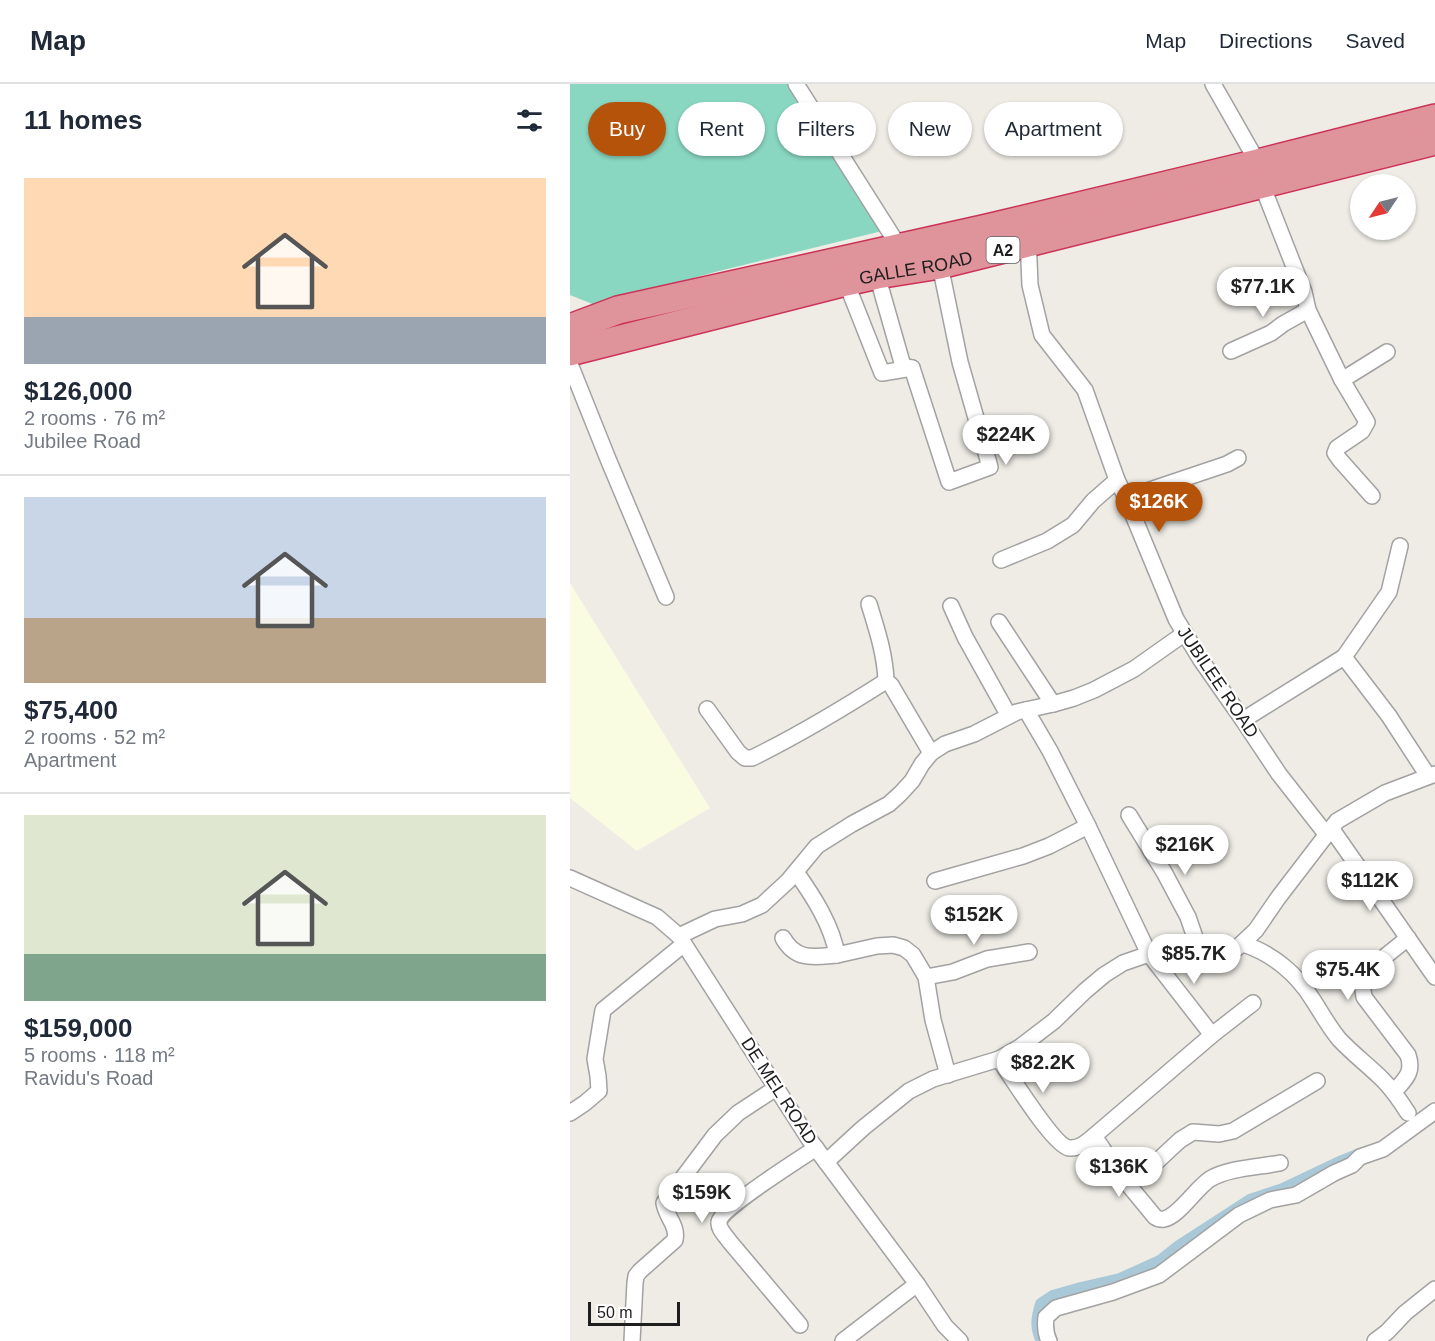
<!DOCTYPE html>
<html lang="en">
<head>
<meta charset="utf-8">
<style>
	body { margin:0; font-family:Helvetica,sans-serif; background:#f6f6f7; color:#1f2937; height:100vh; display:flex; flex-direction:column; font-size:22px; white-space:nowrap }
	* { box-sizing:border-box; margin:0 }
	p { font-size:20px; color:#747a83 }
	.icon { flex:none; width:33px; height:33px; fill:none; stroke:currentColor; stroke-width:2; stroke-linecap:round; stroke-linejoin:round }
	.map { position:relative; flex:1; overflow:hidden }
	.side { display:flex; flex-direction:column; background:#fff; width:570px }
	.side>* { flex:none }
	.top-card { position:absolute; left:18px; top:18px; width:570px; height:54px; display:flex; gap:12px }
	.needle { width:39px; rotate:235deg }
	.fabs { position:absolute; left:780px; top:90px; display:grid; gap:12px }
	.fabs a { display:grid; place-items:center; width:66px; height:66px; border-radius:50%; background:#fff; box-shadow:0 2px 4px #0004; font-size:30px }
	.scale { position:absolute; left:18px; bottom:15px; width:92px; box-sizing:border-box; padding-left:6px; border:3px solid #1e1e1e; border-top:0; font-size:16px; line-height:21px; white-space:nowrap; color:#1e1e1e; -webkit-text-stroke:4px #fff; paint-order:stroke }
	.price { position:absolute; translate:-50% -51px; padding:0 14px; border-radius:21px; background:#fff; color:#222; font-size:20px; line-height:39px; filter:drop-shadow(0 2px 3px #0008) }
	.price::after { content:''; position:absolute; left:50%; top:36px; width:18px; height:14px; margin-left:-9px; background:inherit; clip-path:polygon(0 0,100% 0,50% 100%) }
	.price.on { background:#b45309; color:#fff }
	ul { padding:0; list-style:none }
	li { display:grid; align-content:center; gap:12px; height:318px; padding:0 24px }
	li+li { border-top:2px solid #e0e1e3 }
	li span { display:grid; place-items:center; height:186px; border-radius:0px; color:#555 }
	li>.icon { margin-inline-start:auto }
	span .icon { width:108px; height:108px; fill:#fffc; stroke-width:1 }
	li b { font-size:26px }
	h2 { display:flex; justify-content:space-between; align-items:center; height:72px; padding:0 24px; font-size:26px }
	.chip { padding:0 21px; border-radius:27px; background:#fff; box-shadow:0 2px 4px #0004; font-size:21px; line-height:54px }
	.chip.on { background:#b45309; color:#fff }
	header { display:flex; align-items:center; gap:36px; box-sizing:border-box; height:84px; padding:0 30px; background:#fff; border-bottom:2px solid #e0e1e3 }
	header strong { font-size:28px }
	nav { display:flex; gap:33px; margin-inline-start:auto; font-size:21px }
	main { display:flex; flex:1; min-height:0 }
	.map>svg:first-child { display:block }
	.education { fill:#f9fce0 }
	.pitch { fill:#89d7c1 }
	.lines { fill:none; stroke-linecap:round; stroke-linejoin:round }
	.canal { stroke:#a9c9d8; stroke-width:12 }
	.street-casing { stroke:#a2a2a2; stroke-width:18 }
	.highway-casing { stroke:#cc3358; stroke-width:30 }
	.street { stroke:#fff; stroke-width:15 }
	.highway { stroke:#df939a; stroke-width:27 }
	.labels { text-anchor:middle; dominant-baseline:central; stroke-width:4.5; stroke-linejoin:round; paint-order:stroke }
	.shield { fill:#fff; stroke:#626262; stroke-width:1.5 }
	.shield-label { font-size:16px; font-weight:bold; fill:#1e1e1e }
	.street-label { font-size:18px; fill:#1e1e1e; stroke:#fff }
</style>
</head>
<body>
<header>
<strong>Map</strong>
<nav><a>Map</a><a>Directions</a><a>Saved</a></nav>
</header>
<main>
<section class="side">
<h2>11 homes<svg class="icon" aria-label="filters" viewBox="0 0 24 24"><path d="M4 7h16M4 17h16"/><circle cx="9" cy="7" r="2"/><circle cx="15" cy="17" r="2"/></svg></h2>
<ul>
<li><span style="background:linear-gradient(#ffd9b3 75%,#9aa5b1 0)"><svg class="icon" aria-label="home" viewBox="0 0 24 24"><path d="M3 11l9-7 9 7M6 9v11h12V9"/></svg></span><div><b>$126,000</b><p>2 rooms · 76 m²</p><p>Jubilee Road</p></div></li>
<li><span style="background:linear-gradient(#c9d6e8 65%,#b9a48a 0)"><svg class="icon" aria-label="home" viewBox="0 0 24 24"><path d="M3 11l9-7 9 7M6 9v11h12V9"/></svg></span><div><b>$75,400</b><p>2 rooms · 52 m²</p><p>Apartment</p></div></li>
<li><span style="background:linear-gradient(#dfe7d0 75%,#7fa58c 0)"><svg class="icon" aria-label="home" viewBox="0 0 24 24"><path d="M3 11l9-7 9 7M6 9v11h12V9"/></svg></span><div><b>$159,000</b><p>5 rooms · 118 m²</p><p>Ravidu's Road</p></div></li>
</ul>
</section>
<div class="map">
<svg width="865" height="1257" viewBox="0 0 865 1257">
	<rect width="100%" height="100%" fill="#eeece5"/>
	<polygon class="education" points="0,499 140,724 67,767 0,714"/>
	<polygon class="pitch" points="0,0 218,0 225,14 312,147 145,188 25,221 0,211"/>
	<g class="lines">
		<path class="canal" d="M472 1257C465 1243 467 1234 471 1220L483 1212 511 1204 550 1195 590 1177 609 1162 680 1116 713 1105 772 1077 792 1069"/>
		<g class="street-casing">
			<g id="street">
				<polyline points="226,0 330,164"/>
				<polyline points="643,0 688,79"/>
				<polyline points="692,101 734,208 738,226 772,296 797,338 792,347 767,364 765,369 770,376 802,412"/>
				<polyline points="458,153 460,201 472,251 515,306 547,396 556,414 606,535 631,576 673,636 709,690 756,750"/>
				<polyline points="276,198 312,289 342,284 333,282 307,191"/>
				<polyline points="661,267 701,249 713,240 738,226"/>
				<polyline points="0,280 38,375 96,513"/>
				<polyline points="342,284 379,398 420,383 390,278 370,181"/>
				<polyline points="772,296 817,268"/>
				<polyline points="556,414 657,380 668,374"/>
				<polyline points="830,462 819,508 774,573 819,632 858,692"/>
				<polyline points="431,476 477,457 503,441 523,417 547,396"/>
				<path d="M299 520C307 546 315 570 316 597"/>
				<polyline points="381,522 395,553 439,632"/>
				<polyline points="429,538 483,620"/>
				<path d="M137 625 168 668 175 674H182C229 651 272 625 316 597L321 601 361 669"/>
				<polyline points="456,626 480,667 518,742 579,870 642,951"/>
				<polyline points="673,636 774,573"/>
				<polyline points="559,731 594,788 618,833 631,871"/>
				<polyline points="761,744 865,893"/>
				<path d="M226 788C243 812 262 841 267 871L307 862 323 861 334 864 343 871 356 893 363 936 378 991"/>
				<polyline points="0,794 87,833 109,852 239,1055 347,1200 375,1242 390,1257"/>
				<polyline points="365,797 453,772 479,762 518,742"/>
				<polyline points="109,852 145,835 172,830 192,821 218,797 247,762 282,740 319,720 330,710 342,697 352,680 361,669 375,660 404,650 447,628 483,620 504,614 524,606 564,585 615,549"/>
				<path d="M213 854C226 877 243 873 267 871"/>
				<path d="M673 860C702 869 727 890 743 916 752 930 759 943 769 955 783 970 799 982 813 996 823 1006 831 1018 838 1029"/>
				<polyline points="356,893 383,888 417,875 459,868"/>
				<path d="M429 975C440 991 484 1062 499 1064 509 1065 517 1058 524 1052L642 951 683 919"/>
				<path d="M824 1008C835 995 844 989 838 971L794 913 792 900 797 887 838 854"/>
				<polyline points="0,1029 15,1019 29,1007 28,992 25,975 33,926 114,860"/>
				<path d="M524 1052 552 1093 585 1133C588 1135 590 1136 594 1135 609 1132 626 1104 640 1095 658 1084 689 1083 710 1079"/>
				<polyline points="256,1078 293,1044 339,1007 363,995 429,975 450,963 484,937 515,907 534,891 553,879 579,870 631,871 656,869 667,864 686,846 708,814 767,737 815,709 865,690"/>
				<polyline points="552,1093 581,1083 610,1056 623,1048 649,1050 663,1047 747,997"/>
				<path d="M230 1241 160 1158C156 1152 148 1145 149 1138 150 1125 231 1074 246 1064"/>
				<path d="M62 1257 65 1199 66 1192 70 1187 105 1156C108 1141 96 1133 94 1119L145 1051 168 1029 206 1004"/>
				<polyline points="273,1257 347,1200"/>
				<path d="M479 1257C475 1249 475 1241 476 1233L486 1224 543 1208 589 1191 669 1131 700 1116 726 1111 764 1089 782 1081 790 1073 813 1065 865 1027"/>
				<polyline points="805,1257 817,1248 835,1229 865,1205"/>
			</g>
		</g>
		<g class="highway-casing">
			<g id="highway">
				<polyline points="0,244 48,226 413,145 688,79 865,34"/>
				<path id="s1" d="M0 268 276 198 307 191 370 181 865 57"/>
			</g>
		</g>
		<use href="#street" class="street"/>
		<use href="#highway" class="highway"/>
	</g>
	<g class="labels">
		<rect class="shield" x="416.5" y="153" width="33" height="26" rx="4.5"/>
		<g class="shield-label">
			<text x="433" y="166">A2</text>
		</g>
		<g class="street-label">
			<text stroke="none"><textPath href="#s1" startOffset="356">GALLE ROAD</textPath></text>
			<text transform="translate(648 598) rotate(56)">JUBILEE ROAD</text>
			<text transform="translate(209 1007) rotate(57)">DE MEL ROAD</text>
		</g>
	</g>
</svg>
<div class="fabs">
<a><svg class="needle" viewBox="-14 -14 28 28"><path d="M0-13l5 13h-10z" fill="#e53935"/><path d="M0 13l5-13h-10z" fill="#747a83"/></svg></a>
</div>
<div class="scale">50 m</div>
<b class="price" style="left:693px;top:234px">$77.1K</b>
<b class="price" style="left:436px;top:382px">$224K</b>
<b class="price on" style="left:589px;top:449px">$126K</b>
<b class="price" style="left:615px;top:792px">$216K</b>
<b class="price" style="left:800px;top:828px">$112K</b>
<b class="price" style="left:404px;top:862px">$152K</b>
<b class="price" style="left:624px;top:901px">$85.7K</b>
<b class="price" style="left:778px;top:917px">$75.4K</b>
<b class="price" style="left:473px;top:1010px">$82.2K</b>
<b class="price" style="left:549px;top:1114px">$136K</b>
<b class="price" style="left:132px;top:1140px">$159K</b>
<div class="top-card">
<a class="chip on">Buy</a>
<a class="chip">Rent</a>
<a class="chip">Filters</a>
<a class="chip">New</a>
<a class="chip">Apartment</a>
</div>
</div>
</main>
</body>
</html>
